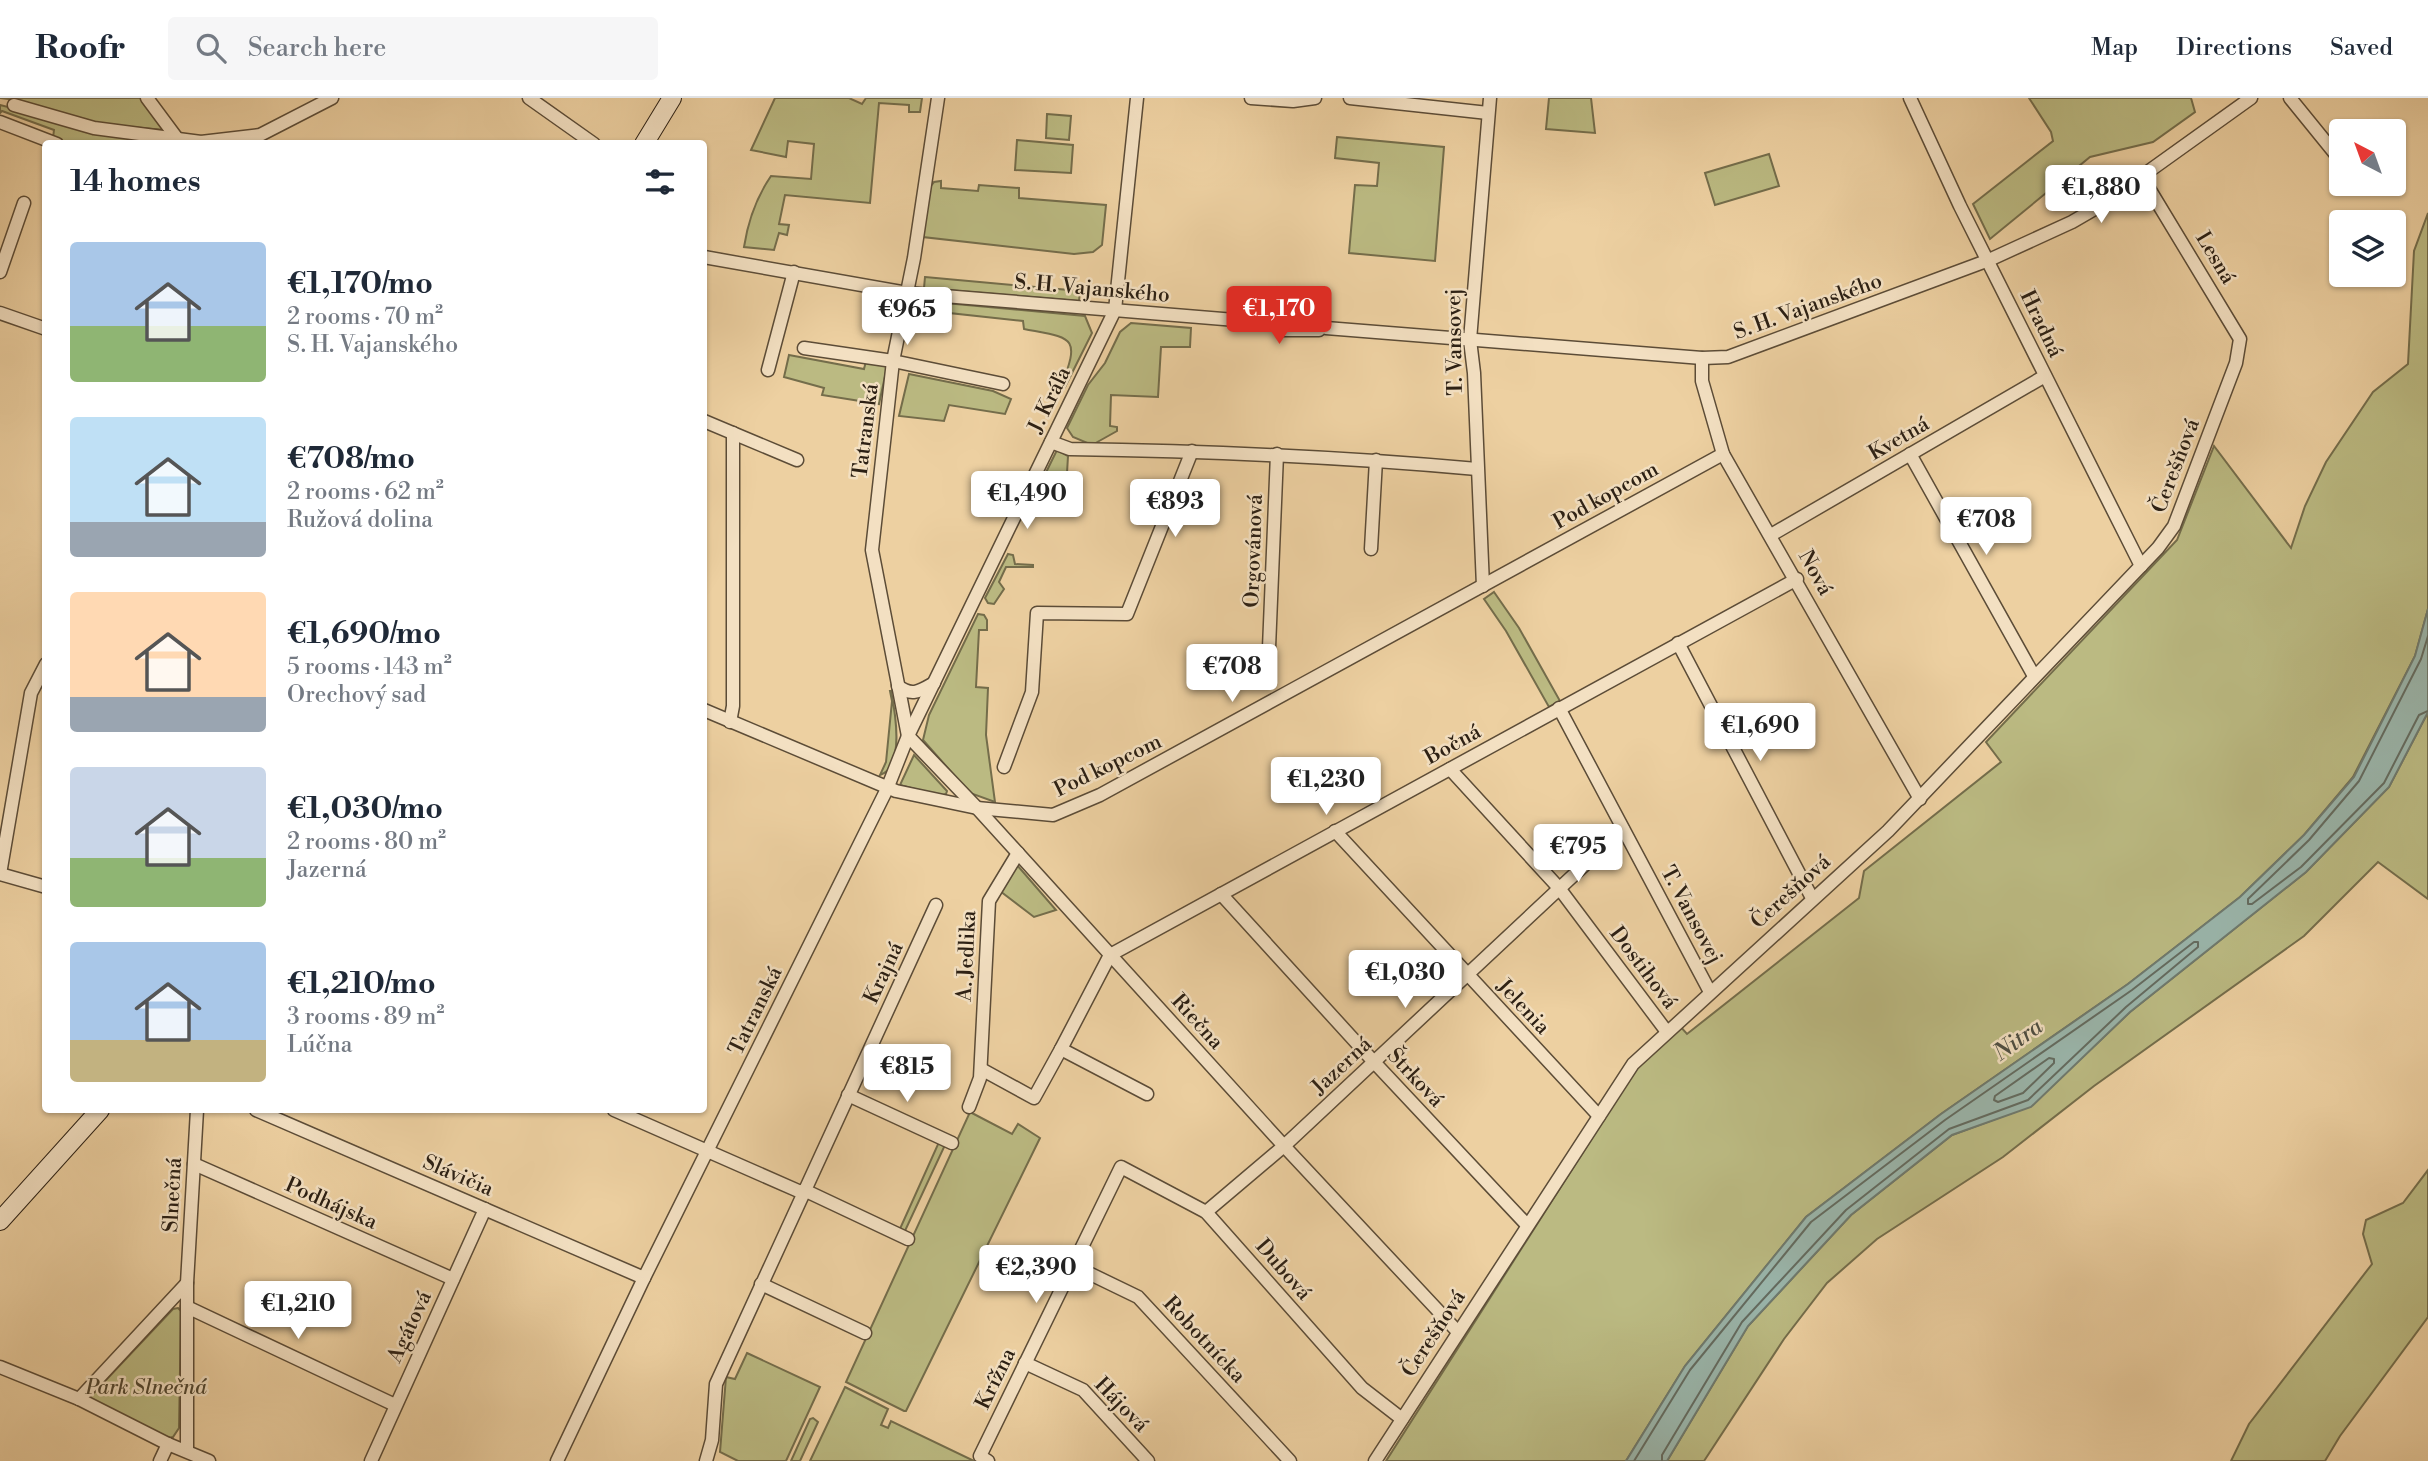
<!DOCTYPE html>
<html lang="en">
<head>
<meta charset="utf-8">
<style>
	body { margin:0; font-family:"Libre Bodoni",serif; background:#f6f6f7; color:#1f2937; height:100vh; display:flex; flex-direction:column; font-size:26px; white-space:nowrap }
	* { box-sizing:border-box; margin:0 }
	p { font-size:23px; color:#747a83 }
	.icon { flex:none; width:38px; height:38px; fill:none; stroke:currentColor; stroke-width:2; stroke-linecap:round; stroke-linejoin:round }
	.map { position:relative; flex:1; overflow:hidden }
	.drawer { position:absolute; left:42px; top:42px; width:665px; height:973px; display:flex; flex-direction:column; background:#fff; border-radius:7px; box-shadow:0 2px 5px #0004 }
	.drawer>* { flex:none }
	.needle { width:46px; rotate:319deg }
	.tools { position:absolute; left:2329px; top:21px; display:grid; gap:14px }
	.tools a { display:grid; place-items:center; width:77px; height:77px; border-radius:7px; background:#fff; box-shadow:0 2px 5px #0004; font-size:35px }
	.price { position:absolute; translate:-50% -60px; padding:0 16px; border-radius:7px; background:#fff; color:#222; font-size:23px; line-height:46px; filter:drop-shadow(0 2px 4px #0008) }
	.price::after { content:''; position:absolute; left:50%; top:42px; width:21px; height:16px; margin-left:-10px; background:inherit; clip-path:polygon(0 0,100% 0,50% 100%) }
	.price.active { background:#d93025; color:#fff }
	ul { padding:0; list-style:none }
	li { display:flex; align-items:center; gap:21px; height:175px; padding:0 28px }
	li span { display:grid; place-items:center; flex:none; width:196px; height:140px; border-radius:7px; color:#555 }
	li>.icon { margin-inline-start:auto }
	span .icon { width:84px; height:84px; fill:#fffc; stroke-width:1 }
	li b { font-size:30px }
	h2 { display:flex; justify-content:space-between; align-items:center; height:84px; padding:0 28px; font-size:30px }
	header { display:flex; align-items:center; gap:42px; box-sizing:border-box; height:98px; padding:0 35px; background:#fff; border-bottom:2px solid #e0e1e3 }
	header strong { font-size:33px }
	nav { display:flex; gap:38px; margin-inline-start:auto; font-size:24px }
	.search { width:490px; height:63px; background:#f6f6f7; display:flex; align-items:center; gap:18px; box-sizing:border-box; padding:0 24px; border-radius:7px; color:#747a83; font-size:26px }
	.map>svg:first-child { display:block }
	.green { fill:#bbba82; stroke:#746d4b; stroke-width:2 }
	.water { fill:#9ab6ac; stroke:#6e7a6f; stroke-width:2 }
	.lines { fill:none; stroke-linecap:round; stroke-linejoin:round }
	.shore { stroke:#636b60; stroke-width:2 }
	.street-casing { stroke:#5c4c37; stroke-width:15 }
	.secondary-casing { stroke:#2c2014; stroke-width:20 }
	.street { stroke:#f3e0c2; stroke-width:12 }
	.secondary { stroke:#f3e0c2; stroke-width:18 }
	.labels { text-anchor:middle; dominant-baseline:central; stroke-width:5; stroke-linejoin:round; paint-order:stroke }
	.street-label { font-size:21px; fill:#2c2014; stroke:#f3e0c2 }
	.park-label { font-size:21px; font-style:italic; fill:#504630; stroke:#f3e0c2 }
	.water-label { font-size:23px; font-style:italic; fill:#4d4d42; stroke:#f3e0c2 }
</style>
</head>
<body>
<header>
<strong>Roofr</strong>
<div class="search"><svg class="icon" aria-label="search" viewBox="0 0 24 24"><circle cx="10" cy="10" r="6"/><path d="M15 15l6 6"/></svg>Search here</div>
<nav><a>Map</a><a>Directions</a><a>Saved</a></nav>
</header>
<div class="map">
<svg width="2428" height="1363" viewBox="0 0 2428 1363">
	<rect width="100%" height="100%" fill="#edd0a1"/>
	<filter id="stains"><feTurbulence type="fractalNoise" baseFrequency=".00286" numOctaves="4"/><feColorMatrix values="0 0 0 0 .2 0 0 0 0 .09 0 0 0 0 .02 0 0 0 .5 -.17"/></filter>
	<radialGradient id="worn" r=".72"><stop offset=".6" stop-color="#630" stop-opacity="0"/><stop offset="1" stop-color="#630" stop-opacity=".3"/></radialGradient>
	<g class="green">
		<polygon points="0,0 140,0 165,32 98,26 18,2"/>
		<path d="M775 0H849L862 6 866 0H922L920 14H909V7L879 5 870 105 785 97 779 126 789 127 787 137 779 135 774 152 744 149C748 123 756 100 771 78L811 81 814 46 788 43 786 59 751 52Z"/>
		<polygon points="1549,0 1591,0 1595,35 1546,31"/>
		<polygon points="2029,0 2191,0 2195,14 2153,44 2090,59 1990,141 1973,106 2053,43 2051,34"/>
		<polygon points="0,7 101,33 184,45 69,45 53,40 54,32 2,13 0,15"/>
		<polygon points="1047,16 1071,18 1069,42 1046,40"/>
		<polygon points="1337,39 1444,49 1435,163 1349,155 1355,87 1377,88 1379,65 1335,60"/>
		<polygon points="1017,42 1073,47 1071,75 1015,72"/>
		<polygon points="1769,56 1779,88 1715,107 1705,75"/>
		<polygon points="941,83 941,90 978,93 979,87 1019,90 1019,100 1106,107 1102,147 1093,154 1074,156 923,139 929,90 934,84"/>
		<polygon points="2428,115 2428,511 2415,558 2353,679 2304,737 2240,799 2128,886 1941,1016 1806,1119 1685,1268 1626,1363 1386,1363 1636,971 1679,927 1687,936 1859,800 1864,773 2001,664 1986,644 2177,442 2214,348 2291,450 2305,408 2326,364 2373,294 2408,266 2414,153"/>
		<polygon points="925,179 1080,193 1079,203 924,190"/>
		<path d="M923 203 1085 218 1092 235 1065 289 1061 288C1082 237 1071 240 1024 231L1023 223 922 212Z"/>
		<polygon points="1131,225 1191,230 1190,249 1161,249 1158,299 1111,297 1110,328 1117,329 1117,333 1092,347 1073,339 1067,330 1088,287 1105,265 1120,234"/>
		<polygon points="789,257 864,271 866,263 883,265 887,269 879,306 822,297 824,290 784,279"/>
		<polygon points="909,276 993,293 1011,301 1005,316 949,307 944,323 899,318"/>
		<polygon points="1057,352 1068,358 1067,375 1054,376 1052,398 1034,399"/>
		<polygon points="1008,456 1013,457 1015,466 1033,467 1033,469 1006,469 999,484 1004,491 994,506 988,505 985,500"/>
		<polygon points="1494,494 1519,530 1560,603 1549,609 1506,533 1484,501"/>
		<polygon points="978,516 984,517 987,522 987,532 979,532 976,589 988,590 986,637 995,704 970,695 923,642 929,617"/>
		<path d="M890 593H891C895 613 905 669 880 677L886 664 892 603Z"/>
		<polygon points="2428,614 2428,801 2378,764 2304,838 2094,988 2003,1059 1877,1141 1827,1185 1784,1241 1704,1363 1667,1363 1748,1228 1851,1117 1952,1037 2031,1008 2130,914 2306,774 2389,689"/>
		<polygon points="914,657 947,693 946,696 941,698 900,687"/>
		<polygon points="1017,767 1056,812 1034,819 1000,793"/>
		<polygon points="970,1014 1012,1036 1018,1026 1040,1040 906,1313 904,1313 846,1284"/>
		<polygon points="939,1044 945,1047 904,1135 899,1133"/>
		<polygon points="2428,1072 2428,1219 2340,1338 2325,1363 2231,1363 2249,1326 2372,1166 2363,1136 2366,1122 2403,1105"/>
		<polygon points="178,1210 181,1213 179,1330 173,1339 168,1340 89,1300 173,1211"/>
		<polygon points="747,1255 820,1289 786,1363 738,1363 720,1354 726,1279 735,1281"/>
		<polygon points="845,1289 888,1311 881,1327 888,1330 891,1323 974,1363 810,1363"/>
		<polygon points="813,1320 818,1324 800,1363 791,1363 810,1321"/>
	</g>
	<polygon class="water" points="2428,511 2428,614 2389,689 2306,774 2130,914 2031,1009 1952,1037 1851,1117 1748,1228 1667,1363 1626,1363 1685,1268 1806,1119 1941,1016 2128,886 2240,799 2304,737 2354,679 2415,558"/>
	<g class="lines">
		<g class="shore">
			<polyline points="2428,538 2421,561 2359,683 2309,742 2248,801 2248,806 2252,806 2301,769 2384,685 2419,617 2428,613"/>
			<polygon points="2049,960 2054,961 2054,965 2023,995 1998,1004 1994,1002 1995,998"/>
			<polyline points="1634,1363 1690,1272 1811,1124 1945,1022 2132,892 2194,844 2198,844 2198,849 2126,909 2028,1002 1949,1031 1846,1112 1742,1224 1677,1332 1662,1357 1662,1363"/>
		</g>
		<g class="street-casing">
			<g id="street">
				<polyline points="147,0 176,39"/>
				<polyline points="529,0 594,46"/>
				<polyline points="1251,0 1293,3 1315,0"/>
				<polyline points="1350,0 1488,15"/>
				<polyline points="1910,0 1960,108 2141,468"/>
				<polyline points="2290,0 2342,64"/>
				<polyline points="14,7 94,30 201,44 260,37 332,0"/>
				<polyline points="0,24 57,46"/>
				<path d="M704 159 907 195 1273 225C1289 220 1310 224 1326 230L1702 260 1728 259 1989 162 2072 124 2103 106 2251 0"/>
				<polyline points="0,174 24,105"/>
				<polyline points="0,215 46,231"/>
				<polyline points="1273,225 1283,232 1319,232"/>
				<polyline points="804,250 893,263 1003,286"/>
				<polyline points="1702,260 1702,283 1723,356 1920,701"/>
				<polyline points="768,272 794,174"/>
				<polyline points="704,323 797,362"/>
				<path d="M1051 344 1070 351C1206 353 1342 359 1477 371"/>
				<polyline points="1910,356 2034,578"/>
				<polyline points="1771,437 2045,278"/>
				<polyline points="1371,451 1376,362"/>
				<polyline points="1483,488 1474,275 1470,242 1490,0"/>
				<polyline points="1678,545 1812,800"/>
				<polyline points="1269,550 1277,356"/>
				<path d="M898 588C912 599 920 593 934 585"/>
				<polyline points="1559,610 1710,894"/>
				<polyline points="704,612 896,693 977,710 1053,717 1100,697 1723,356"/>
				<polyline points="730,624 733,608 733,335"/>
				<polyline points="908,638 977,710 1284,1048 1458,1234"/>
				<polyline points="908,638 872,452 893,263 914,160 938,0"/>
				<polyline points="1004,669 1032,594 1037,515 1127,516 1192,353"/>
				<polyline points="1450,671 1559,790 1667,934"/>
				<polyline points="1335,733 1599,1018"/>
				<polyline points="0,776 31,595 46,566"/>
				<polyline points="0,776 46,789"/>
				<polyline points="1221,796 1374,964 1527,1127"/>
				<polyline points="981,971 1034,1000 1061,951"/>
				<polyline points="1147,996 1061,951 1110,857 1797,481"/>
				<polyline points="848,997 952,1045"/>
				<polyline points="969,1009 980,980 989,803 1018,755"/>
				<polyline points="256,1012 644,1180"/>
				<polyline points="614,1012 803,1095"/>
				<polyline points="194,1066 453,1181"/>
				<polyline points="804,1092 908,1141"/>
				<polyline points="1206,1114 1284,1048 1623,731"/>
				<polyline points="1074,1168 1138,1199 1290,1363"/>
				<polyline points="761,1186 865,1235"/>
				<polyline points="187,1209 395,1307"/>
				<polyline points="1025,1265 1083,1292 1148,1363"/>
				<polyline points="0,1269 79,1301 168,1346 209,1363"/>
				<polyline points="79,1301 187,1185"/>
				<polyline points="187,1352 187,1185 197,1012"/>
				<polyline points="160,1363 168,1346"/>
				<polyline points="371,1363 485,1111"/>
				<polyline points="557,1363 644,1180 887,691 908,638 1115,212 1137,0"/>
				<polyline points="706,1363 712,1342 716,1286 936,807"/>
				<polyline points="988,1363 980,1358 1121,1069 1206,1114 1362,1290 1402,1321"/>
				<polyline points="1375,1363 1633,966 1888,733 2158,450 2174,428 2236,265 2240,241 2142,79"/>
			</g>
		</g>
		<g class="secondary-casing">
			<g id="secondary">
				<polyline points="644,46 672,0"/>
				<polyline points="0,1123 100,1012"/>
			</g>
		</g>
		<use href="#street" class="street"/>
		<use href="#secondary" class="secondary"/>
	</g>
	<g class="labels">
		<g class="street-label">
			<text transform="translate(2215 160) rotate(59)">Lesná</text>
			<text transform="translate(1092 191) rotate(5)">S. H. Vajanského</text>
			<text transform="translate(1808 209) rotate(-20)">S. H. Vajanského</text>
			<text transform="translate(2041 226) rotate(64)">Hradná</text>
			<text transform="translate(1455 244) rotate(-91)">T. Vansovej</text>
			<text transform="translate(1050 302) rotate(-64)">J. Kráľa</text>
			<text transform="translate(866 333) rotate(-83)">Tatranská</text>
			<text transform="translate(1899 341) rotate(-30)">Kvetná</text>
			<text transform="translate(2176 368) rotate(-69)">Čerešňová</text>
			<text transform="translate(1606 398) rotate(-29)">Pod kopcom</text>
			<text transform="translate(1254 453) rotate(-88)">Orgovánová</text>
			<text transform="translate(1815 475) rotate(61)">Nová</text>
			<text transform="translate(1453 647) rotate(-29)">Bočná</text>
			<text transform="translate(1108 668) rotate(-26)">Pod kopcom</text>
			<text transform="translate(1791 794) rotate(-42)">Čerešňová</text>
			<text transform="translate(1691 817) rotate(62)">T. Vansovej</text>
			<text transform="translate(967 858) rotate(-87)">A. Jedlika</text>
			<text transform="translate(1643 870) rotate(53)">Dostihová</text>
			<text transform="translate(884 875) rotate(-65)">Krajná</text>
			<text transform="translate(1523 909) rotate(47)">Jelenia</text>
			<text transform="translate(756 913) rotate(-64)">Tatranská</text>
			<text transform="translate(1197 924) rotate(48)">Riečna</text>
			<text transform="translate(1342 968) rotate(-43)">Jazerná</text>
			<text transform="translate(1415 980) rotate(47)">Štrková</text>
			<text transform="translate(458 1078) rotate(23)">Slávičia</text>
			<text transform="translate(173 1097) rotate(-87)">Slnečná</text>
			<text transform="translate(331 1106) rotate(24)">Podhájska</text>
			<text transform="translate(1283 1172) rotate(49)">Dubová</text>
			<text transform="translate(410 1229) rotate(-65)">Agátová</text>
			<text transform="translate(1434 1236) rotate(-57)">Čerešňová</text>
			<text transform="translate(1204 1242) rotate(47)">Robotnícka</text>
			<text transform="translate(996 1281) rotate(-64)">Krížna</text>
			<text transform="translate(1121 1307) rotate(46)">Hájová</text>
		</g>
		<g class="park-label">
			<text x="146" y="1290">Park Slnečná</text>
		</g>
		<g class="water-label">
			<text transform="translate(2018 942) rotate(-36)">Nitra</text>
		</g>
	</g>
	<rect width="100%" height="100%" filter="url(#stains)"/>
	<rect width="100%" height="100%" fill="url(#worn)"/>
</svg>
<div class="tools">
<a><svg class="needle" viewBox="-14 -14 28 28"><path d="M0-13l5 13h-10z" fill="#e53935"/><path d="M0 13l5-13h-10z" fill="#747a83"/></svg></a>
<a><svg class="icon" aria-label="layers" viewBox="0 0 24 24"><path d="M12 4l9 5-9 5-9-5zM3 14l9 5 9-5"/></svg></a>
</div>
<b class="price" style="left:2101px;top:127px">€1,880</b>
<b class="price active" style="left:1279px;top:248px">€1,170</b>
<b class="price" style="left:907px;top:249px">€965</b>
<b class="price" style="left:1027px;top:433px">€1,490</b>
<b class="price" style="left:1175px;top:441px">€893</b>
<b class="price" style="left:1986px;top:459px">€708</b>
<b class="price" style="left:1232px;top:606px">€708</b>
<b class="price" style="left:1760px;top:665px">€1,690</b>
<b class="price" style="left:1326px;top:719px">€1,230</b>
<b class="price" style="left:1578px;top:786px">€795</b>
<b class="price" style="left:1405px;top:912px">€1,030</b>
<b class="price" style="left:907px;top:1006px">€815</b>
<b class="price" style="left:1036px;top:1207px">€2,390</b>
<b class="price" style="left:298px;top:1243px">€1,210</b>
<section class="drawer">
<h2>14 homes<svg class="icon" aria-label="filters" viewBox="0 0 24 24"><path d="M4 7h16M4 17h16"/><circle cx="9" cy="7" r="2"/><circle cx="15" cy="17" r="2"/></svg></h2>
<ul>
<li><span style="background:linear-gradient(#a9c7e8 60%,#8fb573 0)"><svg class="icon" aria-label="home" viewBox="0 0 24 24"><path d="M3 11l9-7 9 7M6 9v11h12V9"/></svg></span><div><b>€1,170/mo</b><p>2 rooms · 70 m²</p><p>S. H. Vajanského</p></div></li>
<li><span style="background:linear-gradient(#bfe0f5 75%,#9aa5b1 0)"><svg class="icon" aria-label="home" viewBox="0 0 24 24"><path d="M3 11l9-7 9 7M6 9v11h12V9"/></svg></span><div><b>€708/mo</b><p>2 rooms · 62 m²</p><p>Ružová dolina</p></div></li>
<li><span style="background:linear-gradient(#ffd9b3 75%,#9aa5b1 0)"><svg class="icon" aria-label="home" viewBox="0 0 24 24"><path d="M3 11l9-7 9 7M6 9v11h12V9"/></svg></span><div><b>€1,690/mo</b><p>5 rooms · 143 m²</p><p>Orechový sad</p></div></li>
<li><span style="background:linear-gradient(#c9d6e8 65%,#8fb573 0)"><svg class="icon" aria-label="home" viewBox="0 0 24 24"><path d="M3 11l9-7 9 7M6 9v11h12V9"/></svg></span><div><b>€1,030/mo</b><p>2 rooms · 80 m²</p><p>Jazerná</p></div></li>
<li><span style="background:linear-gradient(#a9c7e8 70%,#c2b280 0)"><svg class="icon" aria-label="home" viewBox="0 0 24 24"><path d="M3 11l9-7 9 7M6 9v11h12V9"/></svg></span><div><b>€1,210/mo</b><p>3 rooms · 89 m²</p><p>Lúčna</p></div></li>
</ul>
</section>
</div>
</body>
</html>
